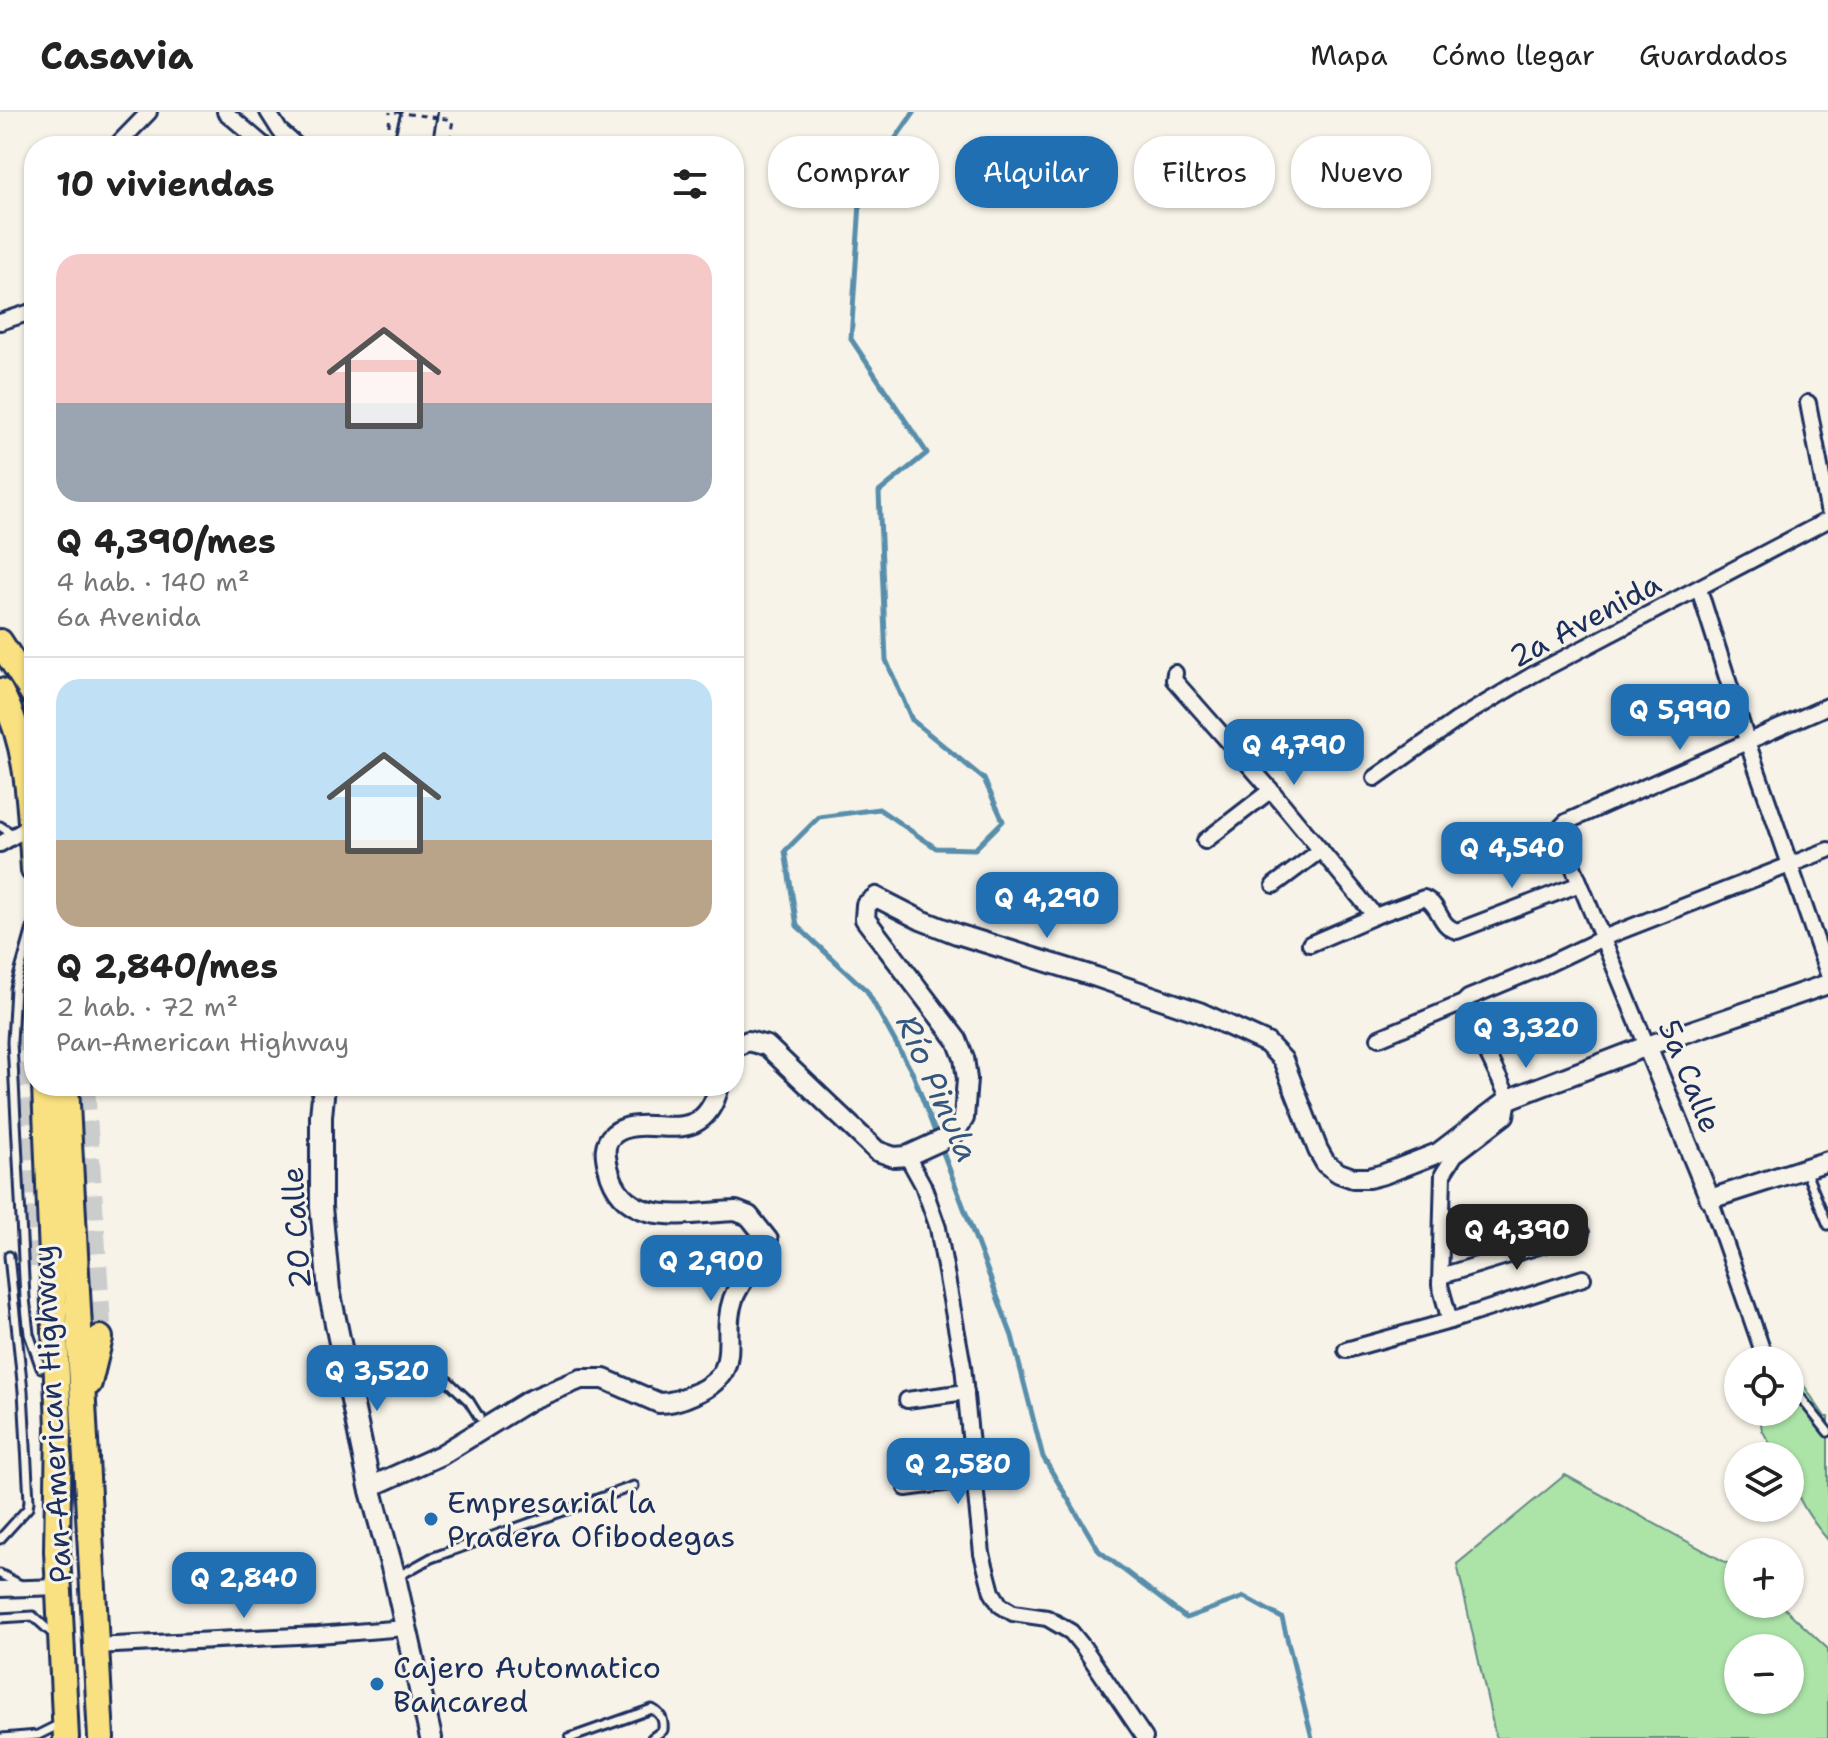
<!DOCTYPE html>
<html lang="es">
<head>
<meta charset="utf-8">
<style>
	body { margin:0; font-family:"Shantell Sans",sans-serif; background:#f2f2f2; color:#222; height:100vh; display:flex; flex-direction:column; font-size:30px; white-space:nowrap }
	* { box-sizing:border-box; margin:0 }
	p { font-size:26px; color:#767676 }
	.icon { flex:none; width:44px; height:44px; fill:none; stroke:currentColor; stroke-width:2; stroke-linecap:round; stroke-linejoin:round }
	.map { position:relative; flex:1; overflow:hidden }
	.side { position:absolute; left:24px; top:24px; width:720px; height:960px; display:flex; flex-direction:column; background:#fff; border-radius:32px; box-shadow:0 2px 6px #0004 }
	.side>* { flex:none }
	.hud { position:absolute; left:768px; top:24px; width:760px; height:72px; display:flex; gap:16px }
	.controls { position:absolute; left:1724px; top:1234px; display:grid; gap:16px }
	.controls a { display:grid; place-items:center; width:80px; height:80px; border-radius:50%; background:#fff; box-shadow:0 2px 6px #0004; font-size:40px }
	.price { position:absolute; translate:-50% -68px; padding:0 18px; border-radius:16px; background:#1f6fb2; color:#fff; font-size:26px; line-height:52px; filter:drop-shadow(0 2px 4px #0008) }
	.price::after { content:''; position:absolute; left:50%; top:48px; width:24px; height:18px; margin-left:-12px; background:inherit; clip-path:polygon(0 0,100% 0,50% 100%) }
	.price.selected { background:#222; color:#fff }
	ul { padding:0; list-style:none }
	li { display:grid; align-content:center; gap:16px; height:424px; padding:0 32px }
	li+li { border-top:2px solid #e0e0e0 }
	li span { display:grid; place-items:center; height:248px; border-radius:24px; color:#555 }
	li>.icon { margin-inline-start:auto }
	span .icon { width:144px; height:144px; fill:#fffc; stroke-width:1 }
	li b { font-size:34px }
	h2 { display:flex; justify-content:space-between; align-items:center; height:96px; padding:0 32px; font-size:34px }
	.chip { padding:0 28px; border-radius:32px; background:#fff; box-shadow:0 2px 6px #0004; font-size:28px; line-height:72px }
	.chip.selected { background:#1f6fb2; color:#fff }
	header { display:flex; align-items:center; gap:48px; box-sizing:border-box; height:112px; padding:0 40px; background:#fff; border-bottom:2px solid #e0e0e0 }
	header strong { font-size:38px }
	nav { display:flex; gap:44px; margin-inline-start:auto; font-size:28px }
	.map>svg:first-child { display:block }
	.green { fill:#ace4a8; stroke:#648a83; stroke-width:2; fill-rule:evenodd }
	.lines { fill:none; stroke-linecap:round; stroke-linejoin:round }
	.stream { stroke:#588eab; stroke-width:5 }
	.trunk-tunnel { stroke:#cbcccc; stroke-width:24; stroke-dasharray:24 12; stroke-linecap:butt }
	.service-casing { stroke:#1b2f5e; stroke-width:13 }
	.minor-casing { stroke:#1b2f5e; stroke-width:20 }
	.tertiary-casing { stroke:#1b2f5e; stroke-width:24 }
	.secondary-casing { stroke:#1b2f5e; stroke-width:26 }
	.trunk-casing { stroke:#1b2f5e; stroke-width:30 }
	.path { stroke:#1b2f5e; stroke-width:3; stroke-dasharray:6 6; stroke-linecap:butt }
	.service { stroke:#f7f3e8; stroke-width:7 }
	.minor { stroke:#f7f3e8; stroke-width:14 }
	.tertiary { stroke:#f7f3e8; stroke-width:18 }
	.secondary { stroke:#f7f3e8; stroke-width:20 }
	.trunk { stroke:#f9e181; stroke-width:24 }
	.path-bridge { stroke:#1b2f5e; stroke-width:3; stroke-dasharray:6 6; stroke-linecap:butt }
	.poi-dot { fill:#1f6fb2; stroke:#f7f3e8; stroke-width:3 }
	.labels { text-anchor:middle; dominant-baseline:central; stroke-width:6; stroke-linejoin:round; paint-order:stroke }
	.street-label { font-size:30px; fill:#1b2f5e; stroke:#f7f3e8 }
	.poi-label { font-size:30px; fill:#1b2f5e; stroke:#f7f3e8; text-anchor:start }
	.water-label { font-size:32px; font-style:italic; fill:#34567e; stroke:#f7f3e8 }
</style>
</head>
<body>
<header>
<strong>Casavia</strong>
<nav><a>Mapa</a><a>Cómo llegar</a><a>Guardados</a></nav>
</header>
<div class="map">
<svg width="1828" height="1626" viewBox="0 0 1828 1626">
	<rect width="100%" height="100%" fill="#f7f3e8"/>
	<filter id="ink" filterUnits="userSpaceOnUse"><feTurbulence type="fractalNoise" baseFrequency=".0125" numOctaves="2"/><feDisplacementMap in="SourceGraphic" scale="16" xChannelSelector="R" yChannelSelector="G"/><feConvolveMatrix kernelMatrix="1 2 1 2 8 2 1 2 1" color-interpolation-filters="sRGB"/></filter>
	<g filter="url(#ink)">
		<g class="green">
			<path d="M1791 1254 1825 1305H1828V1428C1806 1402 1790 1378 1790 1344H1777L1762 1318 1759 1300H1790Z"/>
			<path d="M1565 1363 1738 1457V1492H1780L1828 1537V1626H1496L1457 1452ZM1738 1536H1790V1588H1738Z"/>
		</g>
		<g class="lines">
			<g class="stream">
				<polyline points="914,0 861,76 851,227 927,341 879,380 886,548 912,608 984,667 1003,709 975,737 936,736 879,697 819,705 785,739 797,814 867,879 913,962 937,1025"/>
				<polyline points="941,1035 1012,1224 1043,1345 1099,1439 1186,1506 1244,1485 1282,1506 1312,1626"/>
			</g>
			<g class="trunk-tunnel">
				<polyline points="34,846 24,864 23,873 38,1155"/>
				<polyline points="83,974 100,1226"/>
			</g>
			<g class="service-casing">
				<g id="service">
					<polyline points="0,714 14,723"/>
					<polyline points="34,809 15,876 12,930 25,1186 29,1222 41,1256"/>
					<polyline points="1805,1058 1828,1113"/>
					<polyline points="1790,1272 1828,1320"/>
					<polyline points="352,1277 384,1270 448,1269 469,1289 479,1305"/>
					<polyline points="0,1427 28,1396 29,1389 23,1279 9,1144"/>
					<polyline points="0,1462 21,1473"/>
					<polyline points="397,1465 431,1446 634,1374"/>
					<polyline points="0,1506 33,1504 54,1523"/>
					<polyline points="2,1626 38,1623 60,1612"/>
					<path d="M570 1626 652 1597C661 1602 664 1607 663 1618L652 1626"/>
				</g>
			</g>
			<g class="minor-casing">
				<g id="minor">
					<polyline points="225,0 265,34"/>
					<polyline points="268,0 280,19 296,33"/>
					<polyline points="116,34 149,0"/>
					<polyline points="0,210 34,199"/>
					<polyline points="1808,291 1828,397"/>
					<polyline points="1699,477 1748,632 1828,862"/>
					<polyline points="1175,561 1174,568 1271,678 1375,804"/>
					<polyline points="1375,666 1457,608 1534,562 1828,408"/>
					<polyline points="1205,729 1271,678"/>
					<polyline points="0,732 31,714"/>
					<polyline points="1274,773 1321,738"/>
					<path d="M1310 832 1375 804 1424 786C1441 793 1438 814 1457 819L1580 772"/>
					<polyline points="1379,926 1463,891 1468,886 1538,857 1603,826 1828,738"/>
					<polyline points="1647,934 1560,723 1561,715 1566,710 1828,594"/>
					<polyline points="907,1044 923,1073 938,1116 963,1254 982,1442 992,1480 1000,1493 1013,1501 1047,1506 1071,1520 1084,1536 1145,1626"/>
					<polyline points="1710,1087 1762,1237"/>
					<polyline points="1441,1164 1581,1121"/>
					<polyline points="1450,1209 1440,1173 1443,1062 1455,1043 1506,1004 1509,987 1463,891"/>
					<polyline points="1346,1238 1450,1209 1583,1166"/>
					<polyline points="907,1288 966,1280"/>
					<polyline points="906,1376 974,1367"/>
					<polyline points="0,1477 59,1475"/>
					<polyline points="95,1534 318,1523 405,1516"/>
				</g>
			</g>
			<g class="tertiary-casing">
				<g id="tertiary">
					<polyline points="1647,934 1710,1087 1828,1049"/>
					<polyline points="734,935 748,929 767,934 877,1039 894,1045 907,1044 953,1023 964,1006 967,967 964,946 957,928 865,807 866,793 876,785 921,808 957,822 1096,865 1199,900 1267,931 1283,948 1318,1038 1326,1052 1339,1061 1353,1066 1369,1066 1384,1062 1438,1041 1509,987 1647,934 1828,872"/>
					<path d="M370 1375 441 1343 530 1288 581 1267H604L659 1291C672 1291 683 1287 694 1282 747 1259 719 1228 733 1187 741 1166 759 1150 768 1128L749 1104 736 1099C686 1101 623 1118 608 1055 605 1043 603 1031 614 1022 646 997 702 1044 719 974"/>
				</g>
			</g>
			<g class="secondary-casing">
				<g id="secondary">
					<polyline points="404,34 413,0"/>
					<polyline points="420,34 426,0"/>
					<polyline points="324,974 321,1004 321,1095 329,1178 370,1375 395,1466 431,1626"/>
				</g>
			</g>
			<g class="trunk-casing">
				<g id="trunk">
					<polyline points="0,530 34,583"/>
					<path d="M0 579C30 634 30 697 34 758"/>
					<polyline points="45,974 59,1315 57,1439 66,1626"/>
					<polyline points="66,974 101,1626"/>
					<polyline points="89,1271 100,1226"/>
				</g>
			</g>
			<g class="path">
				<polyline points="389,14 390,0"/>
				<polyline points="440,30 449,31 453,8"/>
				<polyline points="24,906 32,905 30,890 34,890"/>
			</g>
			<use href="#service" class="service"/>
			<use href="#minor" class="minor"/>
			<use href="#tertiary" class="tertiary"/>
			<use href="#secondary" class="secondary"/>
			<use href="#trunk" class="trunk"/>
			<polyline class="path-bridge" points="395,0 453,8"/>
		</g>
	</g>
	<g class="poi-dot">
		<circle cx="431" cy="1407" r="8"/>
		<circle cx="377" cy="1572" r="8"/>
	</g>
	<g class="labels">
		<g class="street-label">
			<text transform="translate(1585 508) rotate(-28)">2a Avenida</text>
			<text transform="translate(1690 964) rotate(68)">5a Calle</text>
			<text transform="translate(296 1116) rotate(-94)">20 Calle</text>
			<text transform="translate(52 1302) rotate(-93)">Pan-American Highway</text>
		</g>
		<g class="poi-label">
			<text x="447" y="1390">Empresarial la<tspan x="447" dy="34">Pradera Ofibodegas</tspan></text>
			<text x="393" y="1555">Cajero Automatico<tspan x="393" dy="34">Bancared</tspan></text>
		</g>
		<g class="water-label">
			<text transform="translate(938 976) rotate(66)">Río Pinula</text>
		</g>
	</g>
</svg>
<div class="controls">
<a><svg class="icon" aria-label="locate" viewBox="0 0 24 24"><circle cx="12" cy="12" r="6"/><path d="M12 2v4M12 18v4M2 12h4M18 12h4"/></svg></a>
<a><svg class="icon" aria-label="layers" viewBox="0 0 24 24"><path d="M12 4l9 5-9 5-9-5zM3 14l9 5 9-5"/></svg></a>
<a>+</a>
<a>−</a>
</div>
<b class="price" style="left:1680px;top:640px">Q 5,990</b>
<b class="price" style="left:1294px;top:675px">Q 4,790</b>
<b class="price" style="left:1512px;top:778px">Q 4,540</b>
<b class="price" style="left:1047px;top:828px">Q 4,290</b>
<b class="price" style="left:1526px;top:958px">Q 3,320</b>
<b class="price selected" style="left:1517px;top:1160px">Q 4,390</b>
<b class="price" style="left:711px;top:1191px">Q 2,900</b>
<b class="price" style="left:377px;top:1301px">Q 3,520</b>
<b class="price" style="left:958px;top:1394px">Q 2,580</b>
<b class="price" style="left:244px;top:1508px">Q 2,840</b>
<div class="hud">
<a class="chip">Comprar</a>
<a class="chip selected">Alquilar</a>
<a class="chip">Filtros</a>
<a class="chip">Nuevo</a>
</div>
<section class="side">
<h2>10 viviendas<svg class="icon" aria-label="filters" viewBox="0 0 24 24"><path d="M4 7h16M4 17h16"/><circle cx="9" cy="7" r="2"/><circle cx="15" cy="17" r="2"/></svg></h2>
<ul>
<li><span style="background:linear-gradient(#f6c9c9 60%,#9aa5b1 0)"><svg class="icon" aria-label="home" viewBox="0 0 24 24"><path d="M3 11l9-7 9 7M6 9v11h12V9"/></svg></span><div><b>Q 4,390/mes</b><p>4 hab. · 140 m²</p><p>6a Avenida</p></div></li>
<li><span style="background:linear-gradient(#bfe0f5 65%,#b9a48a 0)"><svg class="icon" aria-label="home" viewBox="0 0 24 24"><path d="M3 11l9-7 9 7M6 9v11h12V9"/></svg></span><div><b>Q 2,840/mes</b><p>2 hab. · 72 m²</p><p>Pan-American Highway</p></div></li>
</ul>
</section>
</div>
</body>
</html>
